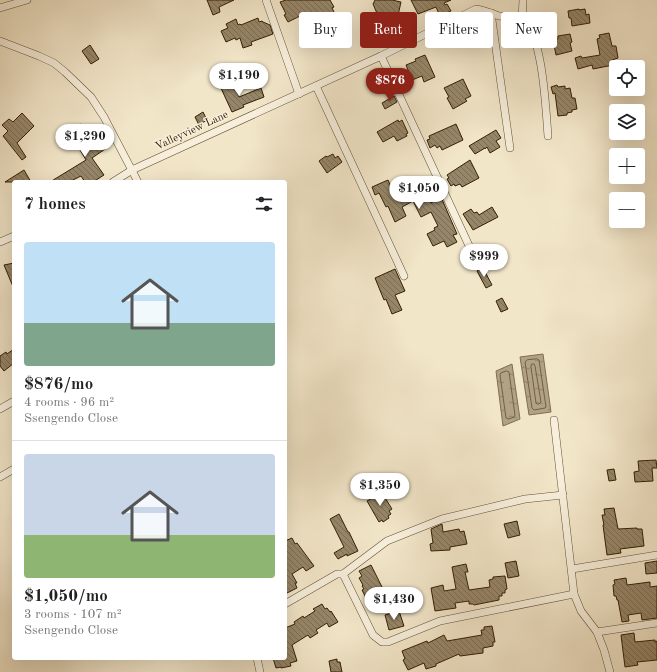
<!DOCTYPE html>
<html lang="en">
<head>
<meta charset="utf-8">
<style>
	body { margin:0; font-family:"Old Standard TT",serif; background:#f2f2f2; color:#202124; height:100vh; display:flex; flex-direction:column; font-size:15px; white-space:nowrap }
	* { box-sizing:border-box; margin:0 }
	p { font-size:13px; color:#757577 }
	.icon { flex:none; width:22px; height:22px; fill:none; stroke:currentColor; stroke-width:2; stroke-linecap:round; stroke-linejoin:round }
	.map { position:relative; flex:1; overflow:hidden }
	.side { position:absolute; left:12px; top:180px; width:275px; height:480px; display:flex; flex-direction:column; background:#fff; border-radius:4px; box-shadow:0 4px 16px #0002 }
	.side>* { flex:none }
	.guide { position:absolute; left:299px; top:12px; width:298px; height:36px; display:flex; gap:8px }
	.tools { position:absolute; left:609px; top:60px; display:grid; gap:8px }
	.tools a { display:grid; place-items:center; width:36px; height:36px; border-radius:4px; background:#fff; box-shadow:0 4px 16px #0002; font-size:20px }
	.price { position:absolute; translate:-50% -34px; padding:0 9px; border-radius:14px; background:#fff; color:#222; font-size:13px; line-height:26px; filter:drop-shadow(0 1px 2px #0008) }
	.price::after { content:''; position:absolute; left:50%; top:24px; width:12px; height:9px; margin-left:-6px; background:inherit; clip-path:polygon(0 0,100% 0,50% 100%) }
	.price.current { background:#8f2418; color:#fff }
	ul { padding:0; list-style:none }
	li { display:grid; align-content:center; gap:8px; height:212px; padding:0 12px }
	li+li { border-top:1px solid #e0e0e0 }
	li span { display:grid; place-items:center; height:124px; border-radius:4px; color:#555 }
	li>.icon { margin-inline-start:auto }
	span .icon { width:72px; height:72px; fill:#fffc; stroke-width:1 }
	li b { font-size:17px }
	h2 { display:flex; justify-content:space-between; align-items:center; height:48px; padding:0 12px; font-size:17px }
	.tag { padding:0 14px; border-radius:4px; background:#fff; box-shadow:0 4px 16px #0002; font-size:14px; line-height:36px }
	.tag.current { background:#8f2418; color:#fff }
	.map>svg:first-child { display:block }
	.water { fill:url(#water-ripples); stroke:#7f6e51 }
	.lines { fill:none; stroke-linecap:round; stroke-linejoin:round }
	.shore { stroke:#726044; stroke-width:1 }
	.building { fill:url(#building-back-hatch); stroke:#331f02 }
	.minor-casing { stroke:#635134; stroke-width:8 }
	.minor { stroke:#f7efdc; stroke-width:7 }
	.labels { text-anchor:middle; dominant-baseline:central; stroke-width:3; stroke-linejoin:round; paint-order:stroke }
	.street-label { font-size:11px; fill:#331f02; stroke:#f7efdc }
</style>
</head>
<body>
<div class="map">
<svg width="657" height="672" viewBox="0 0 657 672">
	<defs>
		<pattern id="water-ripples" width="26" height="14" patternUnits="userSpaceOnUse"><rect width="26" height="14" fill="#b1a285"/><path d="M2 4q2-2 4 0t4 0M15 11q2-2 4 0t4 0" fill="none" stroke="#91836b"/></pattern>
		<pattern id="building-back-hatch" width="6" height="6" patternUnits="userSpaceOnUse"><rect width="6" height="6" fill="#968669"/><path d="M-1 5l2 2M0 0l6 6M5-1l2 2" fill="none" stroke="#7b6d54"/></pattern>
	</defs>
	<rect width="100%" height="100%" fill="#f2e6c9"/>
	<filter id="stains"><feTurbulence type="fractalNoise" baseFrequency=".005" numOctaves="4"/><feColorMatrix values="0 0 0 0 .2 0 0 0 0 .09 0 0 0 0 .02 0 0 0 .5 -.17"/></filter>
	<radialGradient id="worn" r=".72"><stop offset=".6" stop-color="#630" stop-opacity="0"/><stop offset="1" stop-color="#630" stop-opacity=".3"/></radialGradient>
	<g class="water">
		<polygon points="543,354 551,412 529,415 520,357"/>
		<polygon points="512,364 520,419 503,426 496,371"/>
	</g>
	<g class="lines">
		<g class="shore">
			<polygon points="537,359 539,360 546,407 545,408 534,410 532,408 525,362 527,360"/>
			<polygon points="532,364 534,364 535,366 541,402 539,404 537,404 536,403 531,367"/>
			<polygon points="507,371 509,372 515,415 514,417 509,419 506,418 500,375 501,373"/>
		</g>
	</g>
	<g class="building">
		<polygon points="207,0 234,0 219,7 220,12 213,15"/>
		<polygon points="286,0 330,0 334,7 332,8 339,22 313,34 304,14 288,22 284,15 286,14 280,2"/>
		<polygon points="375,0 392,0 401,2 397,20 399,20 396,26 395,26 385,32 373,4"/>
		<polygon points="411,0 451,0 444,3 445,5 447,4 451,11 440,16 436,7 418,14"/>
		<polygon points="579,9 579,10 585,9 586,15 589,14 590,23 572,26 571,18 569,18 568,11"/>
		<polygon points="258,18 259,22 262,21 263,22 270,25 273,34 251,42 252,45 243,48 240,38 236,40 235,38 226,42 221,31 228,28 226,24 236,19 238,25 240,24 241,25"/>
		<polygon points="609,33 612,46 616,46 618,58 612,60 613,65 593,69 592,65 578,69 575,58 581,56 582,58 600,55 597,39 600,38 599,35"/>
		<polygon points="570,34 572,42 570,43 572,51 556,55 553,40 558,39 558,36"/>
		<polygon points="90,45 99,59 91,64 82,51"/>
		<polygon points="425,55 435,77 424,82 422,76 412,80 406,65 416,61 415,59"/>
		<polygon points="463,79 471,96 465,99 467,101 453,109 447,98 449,97 444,88"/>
		<polygon points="232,81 239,97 261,88 264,97 243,105 244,107 232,112 220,86"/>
		<polygon points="557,85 558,87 565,86 565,89 570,88 572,98 575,98 577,109 572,110 572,112 567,113 567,115 558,116 555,93 553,94 551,87"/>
		<polygon points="394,96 397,102 385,109 382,103"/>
		<polygon points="203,112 207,120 199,125 195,117"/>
		<polygon points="22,113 34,126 17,143 26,157 22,160 3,136 8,131 2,125 9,119 13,122"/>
		<polygon points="398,120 399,122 402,120 408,133 406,134 407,136 397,141 394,136 383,142 377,132"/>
		<polygon points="81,124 95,147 107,138 111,145 92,158 104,175 93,182 85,182 81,176 69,182 50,182 86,160 69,131"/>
		<polygon points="456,124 463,140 442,150 440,146 437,148 435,145 430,148 427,140 430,139 429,136"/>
		<polygon points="496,130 501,138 496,141 500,147 490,153 487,147 485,149 485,148 475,154 469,146"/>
		<polygon points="333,154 335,158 338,156 342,162 327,173 319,161 326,156 327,157"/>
		<polygon points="470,160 479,178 462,187 460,184 455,186 454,184 451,186 447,179 449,178 447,175"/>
		<polygon points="24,170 31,182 5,182"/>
		<polygon points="388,180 392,189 394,188 395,190 403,186 406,193 422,185 431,203 441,197 457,234 453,235 457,242 447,247 444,241 433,246 427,234 435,230 434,228 438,226 431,212 421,217 413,201 402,207 406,216 395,222 388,206 386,207 379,193 375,195 372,187"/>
		<polygon points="492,207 498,217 473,230 463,214 471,209 474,213 477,212 479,215"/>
		<polygon points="14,263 14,289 4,265"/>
		<polygon points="483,268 492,285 486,288 477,271"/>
		<polygon points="395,269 405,291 395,295 402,310 392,314 386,299 384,300 375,278"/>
		<polygon points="502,298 508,309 501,312 496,301"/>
		<polygon points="14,349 14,363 4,371 0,366 0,356 6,352 7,354"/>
		<polygon points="656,460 657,468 652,468 653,481 635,482 634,472 639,471 638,461"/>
		<polygon points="614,469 616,480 609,481 607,470"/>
		<polygon points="382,493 392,509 389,511 391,514 388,516 389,518 383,522 382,520 379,522 367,501"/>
		<polygon points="614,508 618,529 637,528 637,529 642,529 644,546 620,549 621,553 607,555 603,525 604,525 602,515 605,515 604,509"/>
		<polygon points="339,514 348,532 349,532 358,551 347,556 347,554 338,559 334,553 344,547 330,519"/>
		<polygon points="517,521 520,535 508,538 504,524"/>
		<polygon points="442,524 443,532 459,529 460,532 464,531 467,544 450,547 450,550 431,551 430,544 433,543 431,529"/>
		<polygon points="292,538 295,544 297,543 314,566 306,571 303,567 292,574 297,583 295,583 297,588 287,593 285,588 285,541"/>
		<polygon points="516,561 519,576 508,578 505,563"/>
		<polygon points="657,561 657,573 646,574 645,563"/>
		<polygon points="466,564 468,572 465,572 469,590 490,587 489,580 493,579 493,577 505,576 507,589 505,590 505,593 502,593 502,596 499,596 499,600 474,605 473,604 469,604 469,601 455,603 456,608 435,611 431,588 443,585 444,591 456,589 452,567"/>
		<polygon points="371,565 383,589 366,598 362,590 364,589 362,586 363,585 359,578 362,576 359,571"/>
		<polygon points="626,578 627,585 650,582 650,587 657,586 657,618 642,620 641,613 628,615 629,621 622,622 618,600 617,600 616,596 614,596 613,585 615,584 614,580"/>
		<polygon points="322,604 325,609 327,608 330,612 331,611 338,622 329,627 327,623 316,630 318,633 310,638 308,635 292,645 297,661 290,663 291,666 281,668 281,667 276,668 273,658 285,658 285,628 295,624 294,622 303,616 304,618 315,611 313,609"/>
		<polygon points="399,611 404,626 389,630 385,615"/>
		<polygon points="492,626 495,642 493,642 493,646 483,648 483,653 460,656 459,654 436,664 436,666 426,669 424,663 408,670 403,660 405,659 402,651 427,641 428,643 444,635 447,641 482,635 481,630 484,630 484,627"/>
		<polygon points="634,633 635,642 655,640 655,642 657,641 657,660 637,662 638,665 625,667 621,635"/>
		<polygon points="337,659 337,662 340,662 342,672 331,672 329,661"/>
	</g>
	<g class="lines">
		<g class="minor-casing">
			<g id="minor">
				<polyline points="266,0 299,94"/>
				<polyline points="0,8 27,0"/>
				<polyline points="491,13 510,148"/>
				<polyline points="522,20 523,0"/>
				<polyline points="0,41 39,56 54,63 65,72 91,97 104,117 138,182"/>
				<polyline points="381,56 471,250"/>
				<polyline points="316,86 404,276"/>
				<path d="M113 182 132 170 381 56 476 9C484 10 491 13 499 16 505 17 519 18 523 21 543 33 546 113 548 136"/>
				<polyline points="0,242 14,236"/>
				<polyline points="0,409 14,401"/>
				<polyline points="554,420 574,594 581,611 597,632 604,650 610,672"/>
				<polyline points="0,477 14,469"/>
				<polyline points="572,569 657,555"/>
				<polyline points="343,574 373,635 382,642 388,642 440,621 574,594"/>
				<polyline points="285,604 337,574 343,574 387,541 442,519 525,499 563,495"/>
				<polyline points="597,632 657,623"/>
				<polyline points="257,658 260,672"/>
			</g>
		</g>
		<use href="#minor" class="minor"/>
	</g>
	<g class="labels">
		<g class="street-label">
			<text transform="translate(192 131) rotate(-25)">Valleyview Lane</text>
		</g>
	</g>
	<rect width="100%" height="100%" filter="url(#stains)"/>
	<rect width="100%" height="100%" fill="url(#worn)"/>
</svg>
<div class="tools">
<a><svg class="icon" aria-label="locate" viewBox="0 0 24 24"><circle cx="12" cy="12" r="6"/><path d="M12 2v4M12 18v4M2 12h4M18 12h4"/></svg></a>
<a><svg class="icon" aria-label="layers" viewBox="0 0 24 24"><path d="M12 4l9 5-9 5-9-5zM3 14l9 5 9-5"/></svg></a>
<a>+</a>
<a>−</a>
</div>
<b class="price" style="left:239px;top:97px">$1,190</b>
<b class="price current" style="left:390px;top:102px">$876</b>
<b class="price" style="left:85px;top:158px">$1,290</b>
<b class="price" style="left:419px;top:210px">$1,050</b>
<b class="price" style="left:484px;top:278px">$999</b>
<b class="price" style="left:380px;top:507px">$1,350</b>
<b class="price" style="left:394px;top:621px">$1,430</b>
<div class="guide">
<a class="tag">Buy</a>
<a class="tag current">Rent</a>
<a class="tag">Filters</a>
<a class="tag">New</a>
</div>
<section class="side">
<h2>7 homes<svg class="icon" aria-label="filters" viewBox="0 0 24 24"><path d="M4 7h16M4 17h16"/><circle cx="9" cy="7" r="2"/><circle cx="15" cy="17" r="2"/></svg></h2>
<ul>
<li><span style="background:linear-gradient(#bfe0f5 65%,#7fa58c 0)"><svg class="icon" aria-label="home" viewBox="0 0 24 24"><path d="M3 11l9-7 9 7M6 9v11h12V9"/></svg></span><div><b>$876/mo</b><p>4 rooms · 96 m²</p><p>Ssengendo Close</p></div></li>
<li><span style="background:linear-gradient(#c9d6e8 65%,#8fb573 0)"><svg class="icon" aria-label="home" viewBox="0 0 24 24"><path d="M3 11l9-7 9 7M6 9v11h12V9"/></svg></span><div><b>$1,050/mo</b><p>3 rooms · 107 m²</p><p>Ssengendo Close</p></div></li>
</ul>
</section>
</div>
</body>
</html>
